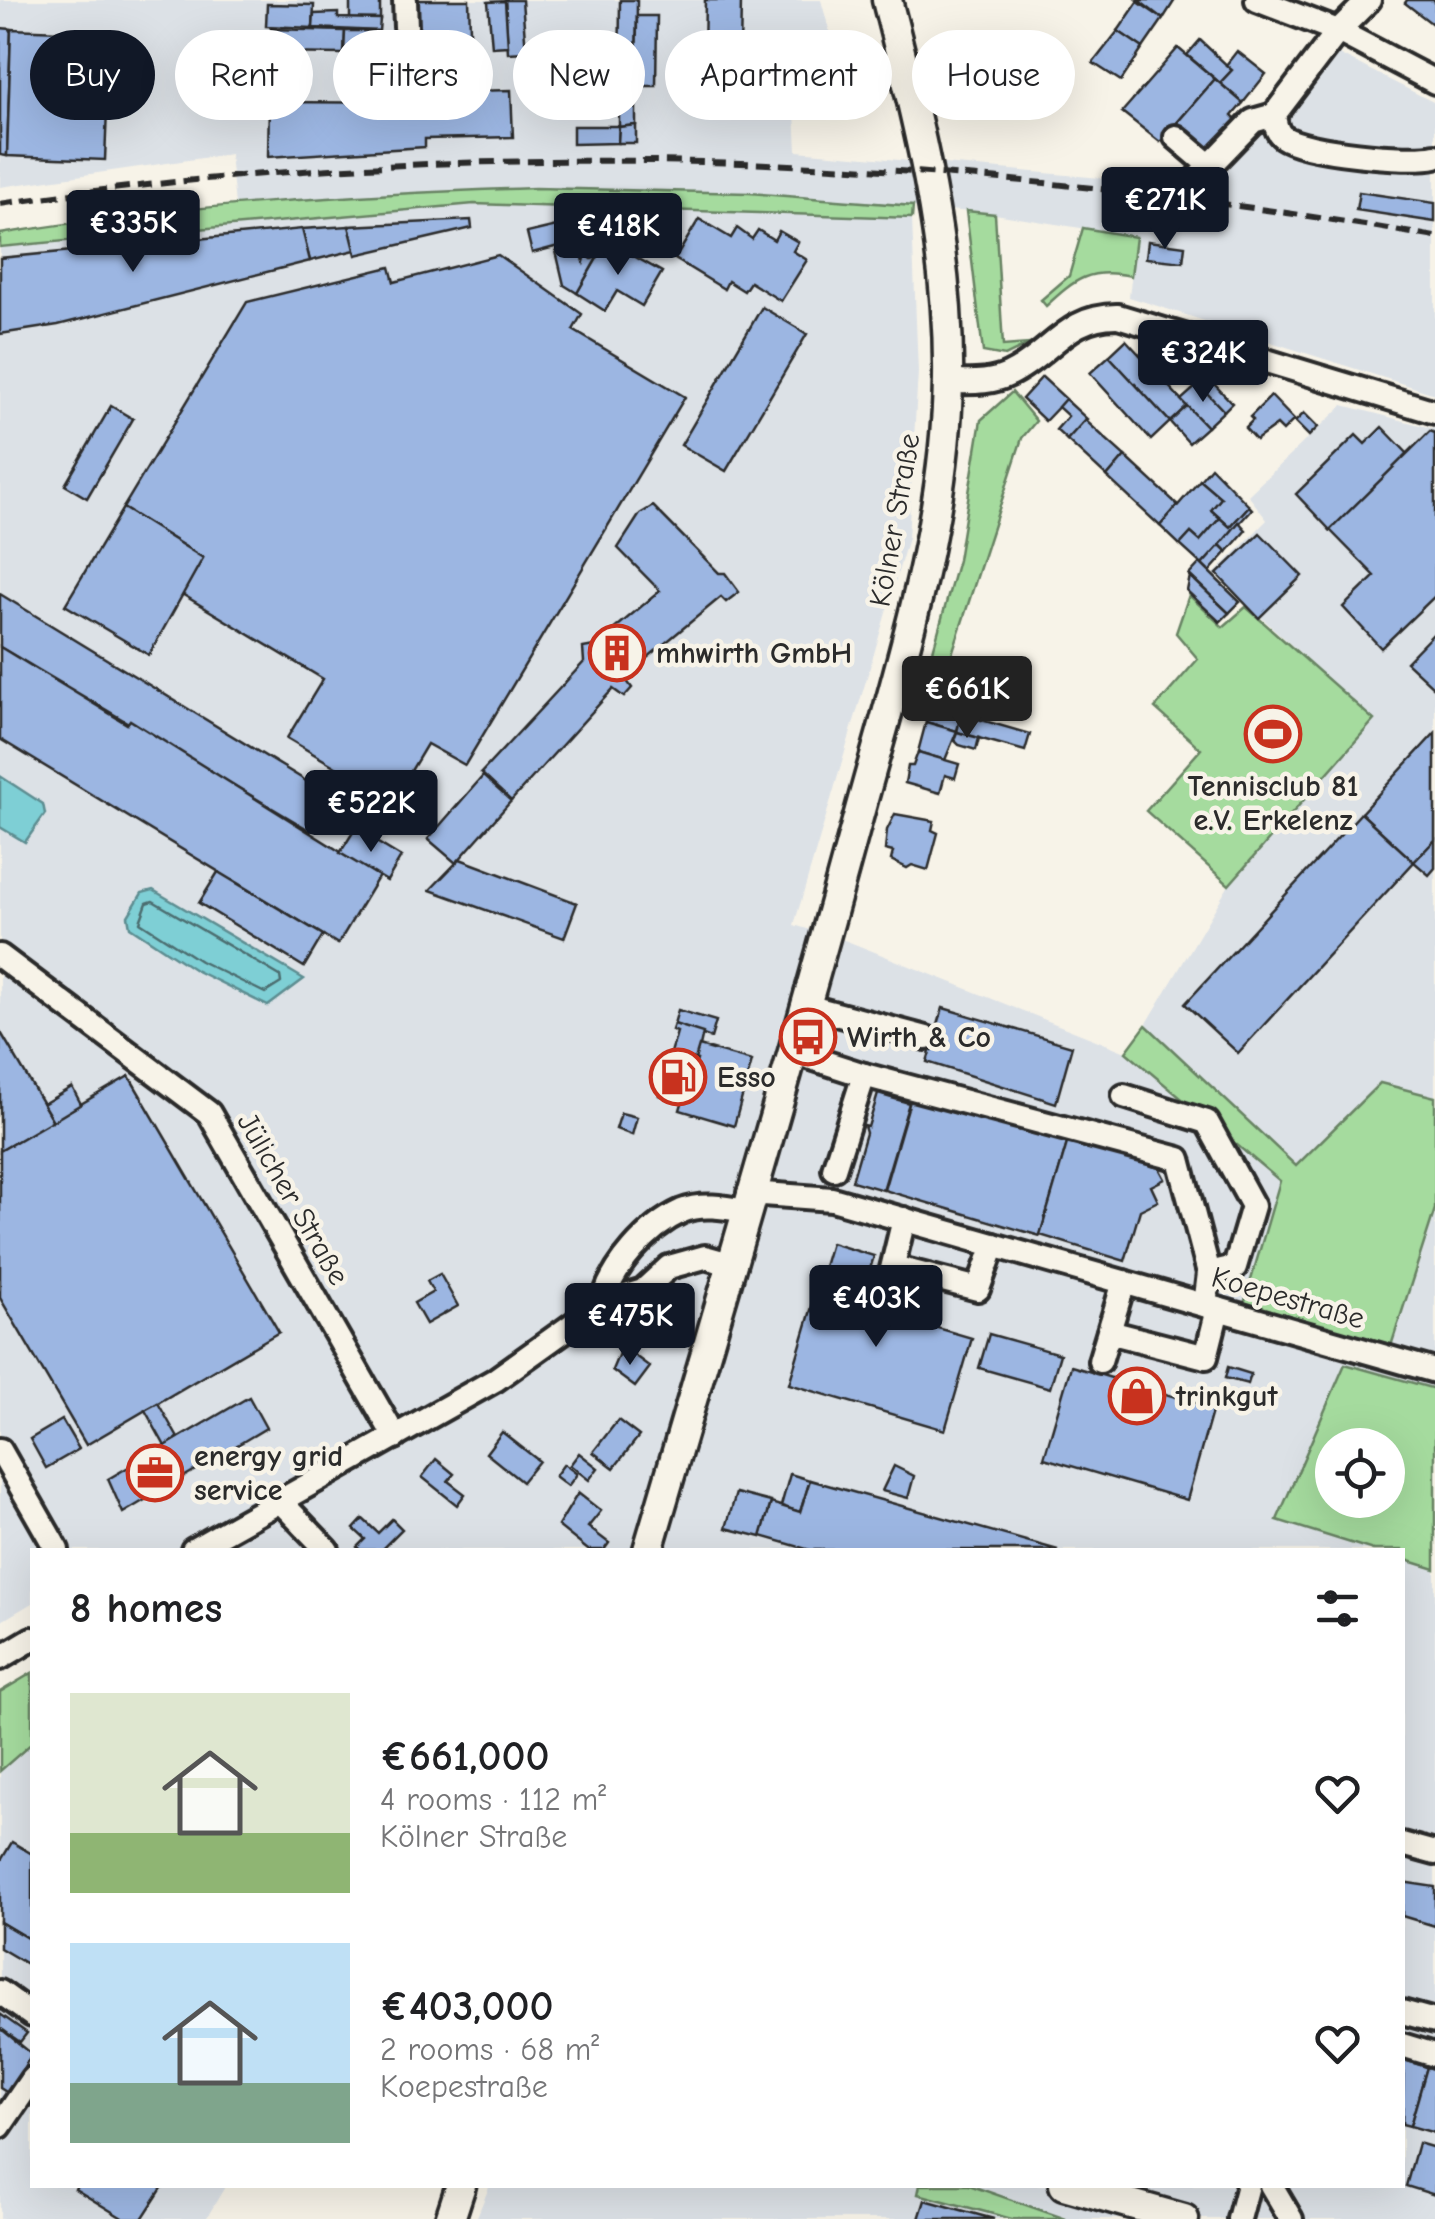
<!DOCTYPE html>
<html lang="en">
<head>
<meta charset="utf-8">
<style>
	body { margin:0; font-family:"Comic Neue",sans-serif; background:#f2f2f2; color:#202124; height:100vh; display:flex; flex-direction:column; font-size:38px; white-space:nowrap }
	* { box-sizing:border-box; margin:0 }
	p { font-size:32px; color:#757577 }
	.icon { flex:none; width:55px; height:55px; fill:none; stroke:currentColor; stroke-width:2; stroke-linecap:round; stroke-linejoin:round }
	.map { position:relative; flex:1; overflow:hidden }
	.side { position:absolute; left:30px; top:1548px; width:1375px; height:640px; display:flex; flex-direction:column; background:#fff; border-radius:0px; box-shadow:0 10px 40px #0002 }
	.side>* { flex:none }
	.banner { position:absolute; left:30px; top:30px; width:1375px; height:90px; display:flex; gap:20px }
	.controls { position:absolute; left:1315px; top:1428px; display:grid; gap:20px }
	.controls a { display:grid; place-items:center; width:90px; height:90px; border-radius:50%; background:#fff; box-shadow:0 10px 40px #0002; font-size:50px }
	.price { position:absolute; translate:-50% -85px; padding:0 22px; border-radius:10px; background:#111827; color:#fff; font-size:32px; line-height:65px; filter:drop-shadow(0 2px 5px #0008) }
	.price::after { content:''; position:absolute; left:50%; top:60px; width:30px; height:22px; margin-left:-15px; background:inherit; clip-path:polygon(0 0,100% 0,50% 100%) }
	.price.selected { background:#222; color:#fff }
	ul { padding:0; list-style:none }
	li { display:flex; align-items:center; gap:30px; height:250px; padding:0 40px }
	li span { display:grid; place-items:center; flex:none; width:280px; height:200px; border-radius:0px; color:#555 }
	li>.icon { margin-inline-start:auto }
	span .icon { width:120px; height:120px; fill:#fffc; stroke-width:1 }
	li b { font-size:42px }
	h2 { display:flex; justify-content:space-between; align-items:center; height:120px; padding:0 40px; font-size:42px }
	.tag { padding:0 35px; border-radius:45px; background:#fff; box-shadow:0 10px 40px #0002; font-size:35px; line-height:90px }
	.tag.selected { background:#111827; color:#fff }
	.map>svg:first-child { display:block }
	.built { fill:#dce1e6; fill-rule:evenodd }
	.green { fill:#a5db9e; stroke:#688364; stroke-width:2.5; fill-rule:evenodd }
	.water { fill:#7ecfd5; stroke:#5d8d91; stroke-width:2.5 }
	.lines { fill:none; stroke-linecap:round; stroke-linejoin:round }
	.shore { stroke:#4c6d6f; stroke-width:2.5 }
	.building { fill:#9cb6e2; stroke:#2b2b2b; stroke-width:2.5 }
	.minor-casing { stroke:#2b2b2b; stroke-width:30 }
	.major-casing { stroke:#2b2b2b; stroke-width:35 }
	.minor { stroke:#f7f3e8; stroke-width:22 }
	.major { stroke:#f7f3e8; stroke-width:28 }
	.rail { stroke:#2b2b2b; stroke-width:6; stroke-dasharray:15 8; stroke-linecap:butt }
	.labels { text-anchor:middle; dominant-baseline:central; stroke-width:9; stroke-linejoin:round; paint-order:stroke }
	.street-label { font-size:30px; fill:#2b2b2b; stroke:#f7f3e8 }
	.poi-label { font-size:30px; font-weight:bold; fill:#2b2b2b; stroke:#f7f3e8; text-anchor:start }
</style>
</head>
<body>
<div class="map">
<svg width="1435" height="2219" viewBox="0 0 1435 2219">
	<rect width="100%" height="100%" fill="#f7f3e8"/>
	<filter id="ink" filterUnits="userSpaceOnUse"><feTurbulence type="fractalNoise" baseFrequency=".01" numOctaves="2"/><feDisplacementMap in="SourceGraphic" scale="20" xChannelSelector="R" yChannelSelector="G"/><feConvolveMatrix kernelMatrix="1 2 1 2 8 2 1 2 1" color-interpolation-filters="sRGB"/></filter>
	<g filter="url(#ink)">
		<g class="built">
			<polygon points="0,0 821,0 836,55 792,55 797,151 1202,187 1319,44 1435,103 1435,394 1129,297 1136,237 995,214 749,193 535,188 235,205 230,154 0,187"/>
			<path d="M474 204 912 218 918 372 908 538 794 925 847 941 1126 1052 1280 1181 1238 1326 1383 1370 1435 1209V2219H476L490 2185H1402V1550H32V1603L0 1622V247ZM1332 1445H1388V1500H1332Z"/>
			<polygon points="1343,405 1435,429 1435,1097 1380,1083 1296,1166 1146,1025 1229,885 1373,720 1214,574 1267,520 1248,495"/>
			<polygon points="32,1743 32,2185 226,2185 206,2219 0,2219 0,1771"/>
		</g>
		<g class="green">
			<path d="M535 188 749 193 913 206 912 218 474 204 0 247V234C177 205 356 194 535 188Z"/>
			<polygon points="966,211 995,214 1003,346 1030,344 1005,356 983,352"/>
			<path d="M1083 228 1136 237 1131 276C1090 267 1075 279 1046 306L1041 300 1069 276Z"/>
			<polygon points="1012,392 1036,421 1022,438 949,663 931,658 958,560 981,420"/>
			<polygon points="1189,595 1223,627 1246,607 1374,720 1229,885 1146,811 1201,749 1155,708 1198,659 1176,633"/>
			<polygon points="1146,1025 1296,1166 1380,1083 1435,1097 1435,1209 1391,1346 1244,1304 1280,1181 1126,1052"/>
			<path d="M1345 1364 1435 1389V1569L1403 1559 1402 1550H1373L1277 1520ZM1332 1445H1388V1500H1332Z"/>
			<polygon points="32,1673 32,1743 0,1771 0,1692"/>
			<polygon points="920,2185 969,2185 1066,2219 1012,2219 918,2194"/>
		</g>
		<g class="water">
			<polygon points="0,776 43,804 45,814 25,842 0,827"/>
			<polygon points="153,890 304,979 268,1006 195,970 130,927 128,916 142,893"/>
		</g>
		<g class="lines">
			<polygon class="shore" points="153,901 280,976 281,983 265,993 200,961 140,922 147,903"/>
		</g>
		<g class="building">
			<rect x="350" y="0" width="30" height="19"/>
			<polygon points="415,0 469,0 472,91 511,90 513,137 425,139 425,147 268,157 269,102 426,103 424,33 415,26"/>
			<polygon points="522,0 526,52 508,53 505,0"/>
			<polygon points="620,0 637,0 636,91 619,91"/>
			<polygon points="705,0 741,0 740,54 704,54"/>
			<polygon points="1138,0 1175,0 1163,19"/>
			<polygon points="1407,0 1435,0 1435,26 1405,3"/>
			<polygon points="505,1 508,46 492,47 488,2"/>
			<polygon points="1138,2 1163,19 1143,48 1118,31"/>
			<polygon points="267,4 314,5 313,28 266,26"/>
			<polygon points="338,13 338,18 380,19 379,31 313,28 314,14"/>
			<polygon points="637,16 657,16 656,86 636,86"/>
			<polygon points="0,28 11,29 7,156 0,155"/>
			<polygon points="11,29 110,33 105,160 7,156"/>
			<polygon points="271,29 345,31 344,54 270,53"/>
			<polygon points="345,31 377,31 377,55 344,54"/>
			<polygon points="1118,31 1143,48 1121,81 1093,63"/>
			<polygon points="1026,35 1074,66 1055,96 1008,65"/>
			<polygon points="1200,40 1232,70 1220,83 1187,55"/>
			<polygon points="1178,48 1215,79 1160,142 1122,112"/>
			<polygon points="1237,51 1266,74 1243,103 1220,83 1232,70 1226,65"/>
			<polygon points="270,53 294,53 293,102 269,102"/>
			<polygon points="704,54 790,54 790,92 704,89"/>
			<polygon points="424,58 426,103 415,102 416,59"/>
			<polygon points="136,73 137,84 128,84 129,99 120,99 118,74"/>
			<polygon points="1215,79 1243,103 1232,116 1238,122 1209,153 1176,124"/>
			<polygon points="619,91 636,91 636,125 619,127"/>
			<polygon points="573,126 619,126 618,143 573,144"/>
			<polygon points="619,127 636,125 636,143 618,143"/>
			<polygon points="1359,192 1435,203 1435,222 1356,210"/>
			<polygon points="699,219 731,238 737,228 752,239 758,230 774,240 779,231 798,242 793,251 807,260 781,301 750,282 744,291 728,281 724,289 675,259"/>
			<polygon points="471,220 472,228 356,255 349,226"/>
			<polygon points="565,224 570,243 532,253 527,233"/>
			<polygon points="349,226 355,250 310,261 302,229"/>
			<polygon points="302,229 310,261 58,325 0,334 0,258"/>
			<polygon points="607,241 662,272 642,306 617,291 605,311 577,293"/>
			<polygon points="1148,241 1185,246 1183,262 1146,258"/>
			<polygon points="580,246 584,262 586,255 592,259 598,256 577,293 564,285 556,251"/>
			<polygon points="498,255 582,314 573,330 685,397 465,765 427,744 393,801 287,738 323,679 182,594 203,558 123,508 247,302 390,267 394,282"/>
			<polygon points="762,307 807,334 726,471 681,445"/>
			<polygon points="1126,340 1187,406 1170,422 1109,356"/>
			<polygon points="1109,356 1170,422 1151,440 1090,373"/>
			<polygon points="1042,377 1066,399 1045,421 1022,399"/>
			<polygon points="1199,384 1224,411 1207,427 1181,400"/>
			<polygon points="1214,384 1232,403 1224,411 1205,391"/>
			<polygon points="1271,396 1294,420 1283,431 1277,425 1256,440 1245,428 1253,420 1250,417"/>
			<polygon points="1065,399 1087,419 1067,440 1056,430 1068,416 1058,407"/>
			<polygon points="111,406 133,419 87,498 65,485"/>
			<polygon points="1187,406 1207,427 1189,443 1170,422"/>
			<polygon points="1304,413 1318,427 1309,436 1295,422"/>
			<polygon points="1085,420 1125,456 1107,477 1067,440"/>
			<polygon points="1382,427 1409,455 1330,530 1296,494 1356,435 1365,444"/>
			<polygon points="1430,431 1435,433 1435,596 1381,648 1343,607 1375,576 1330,530"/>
			<polygon points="1125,456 1178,505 1160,526 1107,477"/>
			<polygon points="1211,467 1249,506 1230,527 1211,510 1221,498 1200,480"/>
			<polygon points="1200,480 1221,498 1211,510 1220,518 1200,541 1191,533 1180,545 1160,526"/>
			<polygon points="653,506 719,573 725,573 739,592 726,602 721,597 624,677 632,688 624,697 613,689 511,801 481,773 584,662 583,648 594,646 660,591 618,548 640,514"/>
			<polygon points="1249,506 1252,509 1202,565 1180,545 1191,533 1200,541 1220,518 1230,527"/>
			<polygon points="123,508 203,558 149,655 65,605"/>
			<polygon points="1239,522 1246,530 1227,552 1220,545"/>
			<polygon points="1260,533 1302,576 1259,618 1217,574"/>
			<polygon points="1220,545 1227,552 1209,572 1202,565"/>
			<polygon points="1200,563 1240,602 1229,613 1189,575"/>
			<polygon points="1190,576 1229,613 1220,622 1187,591"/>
			<polygon points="0,594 316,787 309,801 325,810 311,831 0,647"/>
			<polygon points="1435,632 1435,689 1406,662"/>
			<polygon points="0,647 127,724 130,720 379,876 338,944 0,739"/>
			<polygon points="939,676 969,684 957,731 926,722 933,681"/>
			<polygon points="968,689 991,700 988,708 982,707 978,719 961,714"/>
			<polygon points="961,714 1030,734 1025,751 957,732"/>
			<polygon points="926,722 957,731 945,760 918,752"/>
			<polygon points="957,732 979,738 976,750 959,745 954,740"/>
			<polygon points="1435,733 1435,840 1414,862 1361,813"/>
			<polygon points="918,752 959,764 955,778 945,775 940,793 905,783 908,766 913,766"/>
			<polygon points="483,776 511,801 456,863 428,839"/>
			<polygon points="1361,813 1414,862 1238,1053 1185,1004"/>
			<polygon points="895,814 934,821 932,830 938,833 928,870 912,865 907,868 891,860 893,852 885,850 887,830"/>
			<polygon points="355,829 401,857 387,881 340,853"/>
			<polygon points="1435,840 1435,868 1429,875 1414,862"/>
			<polygon points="460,859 577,903 564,938 430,890"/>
			<polygon points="218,872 323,935 304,967 199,903"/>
			<polygon points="943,1008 1072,1046 1056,1103 927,1062"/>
			<polygon points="678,1010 716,1021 711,1038 674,1024"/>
			<polygon points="674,1024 703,1033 697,1060 671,1053 677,1032 672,1030"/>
			<polygon points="0,1031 53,1121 0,1151"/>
			<polygon points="699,1046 752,1061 734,1126 680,1110"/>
			<polygon points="671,1053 697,1060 685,1102 659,1095"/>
			<polygon points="129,1076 279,1332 86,1445 0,1298 0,1151"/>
			<polygon points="72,1087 81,1104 53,1121 43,1104"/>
			<polygon points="878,1094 909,1103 883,1190 852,1181 866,1133 864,1126 868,1127"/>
			<polygon points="912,1094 1068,1140 1040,1236 884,1190"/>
			<polygon points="621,1113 637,1117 632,1135 616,1129"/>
			<polygon points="1068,1140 1159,1168 1165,1179 1151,1186 1158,1201 1140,1210 1125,1261 1040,1235"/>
			<polygon points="831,1243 874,1256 859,1305 972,1338 945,1430 789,1384"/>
			<polygon points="440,1274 458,1306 426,1324 414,1303 433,1292 427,1281"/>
			<polygon points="989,1334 1060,1354 1050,1388 979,1368"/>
			<polygon points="627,1350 650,1367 635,1387 612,1370 620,1351 623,1354"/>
			<polygon points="1071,1366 1213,1408 1187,1500 1044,1458"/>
			<polygon points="1228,1367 1251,1374 1248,1384 1225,1378"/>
			<polygon points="1220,1395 1243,1402 1241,1412 1217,1405"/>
			<polygon points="249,1397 266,1428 123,1513 108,1479"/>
			<polygon points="158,1403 178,1438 165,1446 145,1410"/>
			<polygon points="62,1420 79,1449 46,1468 30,1439"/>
			<polygon points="618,1420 639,1436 614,1468 593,1452"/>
			<polygon points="502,1432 539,1461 522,1482 486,1453"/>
			<polygon points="579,1453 598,1468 589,1480 570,1465"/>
			<polygon points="436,1459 454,1474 448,1481 465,1494 457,1505 422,1477"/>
			<polygon points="564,1464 577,1474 568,1486 555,1476"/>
			<polygon points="894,1466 914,1476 908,1498 882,1491"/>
			<polygon points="790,1474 810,1480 800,1512 781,1506"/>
			<polygon points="810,1480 1058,1550 810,1550 761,1536 771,1503 800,1512"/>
			<polygon points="578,1493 601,1511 588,1527 609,1543 604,1550 588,1550 558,1526"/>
			<polygon points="736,1493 771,1502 761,1537 726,1528"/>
			<polygon points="363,1519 378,1533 392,1519 402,1529 381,1550 360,1550 357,1547 365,1539 354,1529"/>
			<polygon points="12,1842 32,1854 32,1941 0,1922 0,1862"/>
			<polygon points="1402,1882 1435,1887 1435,1926 1402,1916"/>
			<polygon points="0,1922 32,1941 32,1967 0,1948"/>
			<polygon points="0,2014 27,2033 20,2042 0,2028"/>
			<polygon points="0,2028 32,2054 8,2093 0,2088"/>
			<polygon points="1404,2060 1427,2067 1410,2126 1402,2124"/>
			<polygon points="1427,2067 1435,2069 1435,2133 1410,2126"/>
			<polygon points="1418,2143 1435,2148 1435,2195 1406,2186"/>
			<polygon points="77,2185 164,2185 142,2219 124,2219 75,2189"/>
			<polygon points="925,2200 979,2215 994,2219 919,2219"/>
		</g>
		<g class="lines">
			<g class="minor-casing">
				<g id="minor">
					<polyline points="405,0 406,27"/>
					<polyline points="1257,0 1338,31 1435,82"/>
					<path d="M1369 0 1338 31 1274 115C1275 123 1276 132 1283 137 1305 152 1410 162 1435 156"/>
					<polyline points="1176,137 1210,166"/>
					<polyline points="1196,180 1253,121 1274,115"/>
					<path d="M948 382C969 382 991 384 1010 374 1051 354 1067 315 1118 316L1435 412"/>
					<polyline points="0,956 209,1113 395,1437"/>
					<polyline points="806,1006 926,1038"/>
					<polyline points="793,1052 864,1075 834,1169"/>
					<polyline points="864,1075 1179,1159 1209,1273 1205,1305"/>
					<polyline points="1124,1096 1207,1122 1253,1206 1235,1267 1209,1273"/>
					<polyline points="749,1193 832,1199 1435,1371"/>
					<polyline points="893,1267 978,1289 994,1245"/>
					<polyline points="884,1302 904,1219"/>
					<path d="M603 1303C611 1268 647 1227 682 1211 701 1203 724 1207 744 1211"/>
					<polyline points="1109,1332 1206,1357 1218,1309"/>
					<polyline points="1100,1361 1124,1282"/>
					<polyline points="0,1450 57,1550"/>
					<polyline points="281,1502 327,1550"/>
					<polyline points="193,1550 495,1380 603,1303 643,1291 669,1267 705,1257 730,1264"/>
					<polyline points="0,1658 32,1639"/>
					<polyline points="1402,1844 1435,1853"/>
					<polyline points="0,1992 32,2015"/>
					<polyline points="1402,2012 1435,2021"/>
					<polyline points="1402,2045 1435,2055"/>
					<polyline points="0,2126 32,2079"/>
					<polyline points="1271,2185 1291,2219"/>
					<polyline points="1239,2219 1248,2185"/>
				</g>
			</g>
			<g class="major-casing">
				<g id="major">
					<path d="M648 1550C719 1309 790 1068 856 825 895 680 946 531 948 379 950 249 919 125 887 0"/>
					<polyline points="1064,2185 1184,2219"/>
					<polyline points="450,2219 461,2185"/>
				</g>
			</g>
			<use href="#minor" class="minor"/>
			<use href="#major" class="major"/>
			<path class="rail" d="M0 204C479 133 959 153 1435 237"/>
		</g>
	</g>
	<defs>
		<g id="building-ring" transform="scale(2.875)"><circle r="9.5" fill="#f7f3e8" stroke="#c8321e" stroke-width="1.5"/><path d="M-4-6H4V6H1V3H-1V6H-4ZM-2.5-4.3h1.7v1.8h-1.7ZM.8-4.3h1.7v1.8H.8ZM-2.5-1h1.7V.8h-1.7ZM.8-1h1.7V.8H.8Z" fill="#c8321e"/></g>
		<g id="stadium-ring" transform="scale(2.875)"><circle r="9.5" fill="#f7f3e8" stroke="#c8321e" stroke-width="1.5"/><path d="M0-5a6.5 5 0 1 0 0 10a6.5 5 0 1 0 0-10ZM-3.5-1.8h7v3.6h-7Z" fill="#c8321e"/></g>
		<g id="bus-ring" transform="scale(2.875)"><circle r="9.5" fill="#f7f3e8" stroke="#c8321e" stroke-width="1.5"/><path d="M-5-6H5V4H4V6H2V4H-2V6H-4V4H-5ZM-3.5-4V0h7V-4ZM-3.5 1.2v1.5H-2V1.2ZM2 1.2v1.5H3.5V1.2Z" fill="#c8321e"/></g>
		<g id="fuel-ring" transform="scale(2.875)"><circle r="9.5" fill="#f7f3e8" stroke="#c8321e" stroke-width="1.5"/><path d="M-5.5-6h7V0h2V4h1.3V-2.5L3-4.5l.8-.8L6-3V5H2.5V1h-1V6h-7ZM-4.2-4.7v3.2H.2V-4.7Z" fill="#c8321e"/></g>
		<g id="shop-ring" transform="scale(2.875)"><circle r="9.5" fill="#f7f3e8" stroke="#c8321e" stroke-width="1.5"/><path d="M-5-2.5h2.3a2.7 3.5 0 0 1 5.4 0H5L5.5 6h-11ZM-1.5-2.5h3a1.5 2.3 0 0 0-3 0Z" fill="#c8321e"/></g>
		<g id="office-ring" transform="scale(2.875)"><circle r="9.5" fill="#f7f3e8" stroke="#c8321e" stroke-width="1.5"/><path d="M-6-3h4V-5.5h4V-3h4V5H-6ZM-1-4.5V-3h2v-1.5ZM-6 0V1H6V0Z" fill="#c8321e"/></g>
	</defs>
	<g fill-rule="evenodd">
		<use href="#building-ring" x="617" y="653"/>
		<use href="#stadium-ring" x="1273" y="734"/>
		<use href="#bus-ring" x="808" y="1037"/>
		<use href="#fuel-ring" x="678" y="1077"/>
		<use href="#shop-ring" x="1137" y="1396"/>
		<use href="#office-ring" x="155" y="1473"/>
	</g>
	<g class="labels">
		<g class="street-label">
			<text transform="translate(895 520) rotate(-80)">Kölner Straße</text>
			<text transform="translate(293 1199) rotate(60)">Jülicher Straße</text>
			<text transform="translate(1288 1298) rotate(16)">Koepestraße</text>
		</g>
		<g class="poi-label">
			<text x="656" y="653">mhwirth GmbH</text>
			<text x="1273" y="786" text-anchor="middle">Tennisclub 81<tspan x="1273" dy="34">e.V. Erkelenz</tspan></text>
			<text x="847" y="1037">Wirth &amp; Co</text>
			<text x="717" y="1077">Esso</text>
			<text x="1176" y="1396">trinkgut</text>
			<text x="194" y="1456">energy grid<tspan x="194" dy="34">service</tspan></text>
		</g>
	</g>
</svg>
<div class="controls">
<a><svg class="icon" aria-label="locate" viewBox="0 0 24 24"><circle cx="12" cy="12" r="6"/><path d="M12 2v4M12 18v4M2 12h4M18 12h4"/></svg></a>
</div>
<b class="price" style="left:1165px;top:252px">€271K</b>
<b class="price" style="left:133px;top:275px">€335K</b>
<b class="price" style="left:618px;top:278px">€418K</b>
<b class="price" style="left:1203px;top:405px">€324K</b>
<b class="price selected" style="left:967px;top:741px">€661K</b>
<b class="price" style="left:371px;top:855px">€522K</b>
<b class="price" style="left:876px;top:1350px">€403K</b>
<b class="price" style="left:630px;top:1368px">€475K</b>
<div class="banner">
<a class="tag selected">Buy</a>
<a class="tag">Rent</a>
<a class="tag">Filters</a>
<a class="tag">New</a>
<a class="tag">Apartment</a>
<a class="tag">House</a>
</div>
<section class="side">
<h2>8 homes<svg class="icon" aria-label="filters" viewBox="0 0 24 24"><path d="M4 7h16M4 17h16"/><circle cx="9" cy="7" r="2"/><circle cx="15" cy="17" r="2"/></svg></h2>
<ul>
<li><span style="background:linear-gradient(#dfe7d0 70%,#8fb573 0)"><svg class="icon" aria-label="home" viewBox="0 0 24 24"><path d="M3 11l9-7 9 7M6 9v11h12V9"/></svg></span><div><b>€661,000</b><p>4 rooms · 112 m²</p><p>Kölner Straße</p></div><svg class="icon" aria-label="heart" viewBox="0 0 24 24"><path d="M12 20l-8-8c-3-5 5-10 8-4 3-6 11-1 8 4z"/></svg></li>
<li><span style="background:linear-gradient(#bfe0f5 70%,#7fa58c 0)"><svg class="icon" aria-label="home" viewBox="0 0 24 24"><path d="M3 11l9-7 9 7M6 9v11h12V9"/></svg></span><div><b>€403,000</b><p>2 rooms · 68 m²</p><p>Koepestraße</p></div><svg class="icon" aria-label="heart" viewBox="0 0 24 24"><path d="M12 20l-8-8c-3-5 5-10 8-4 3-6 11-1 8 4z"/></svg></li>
</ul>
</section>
</div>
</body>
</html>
